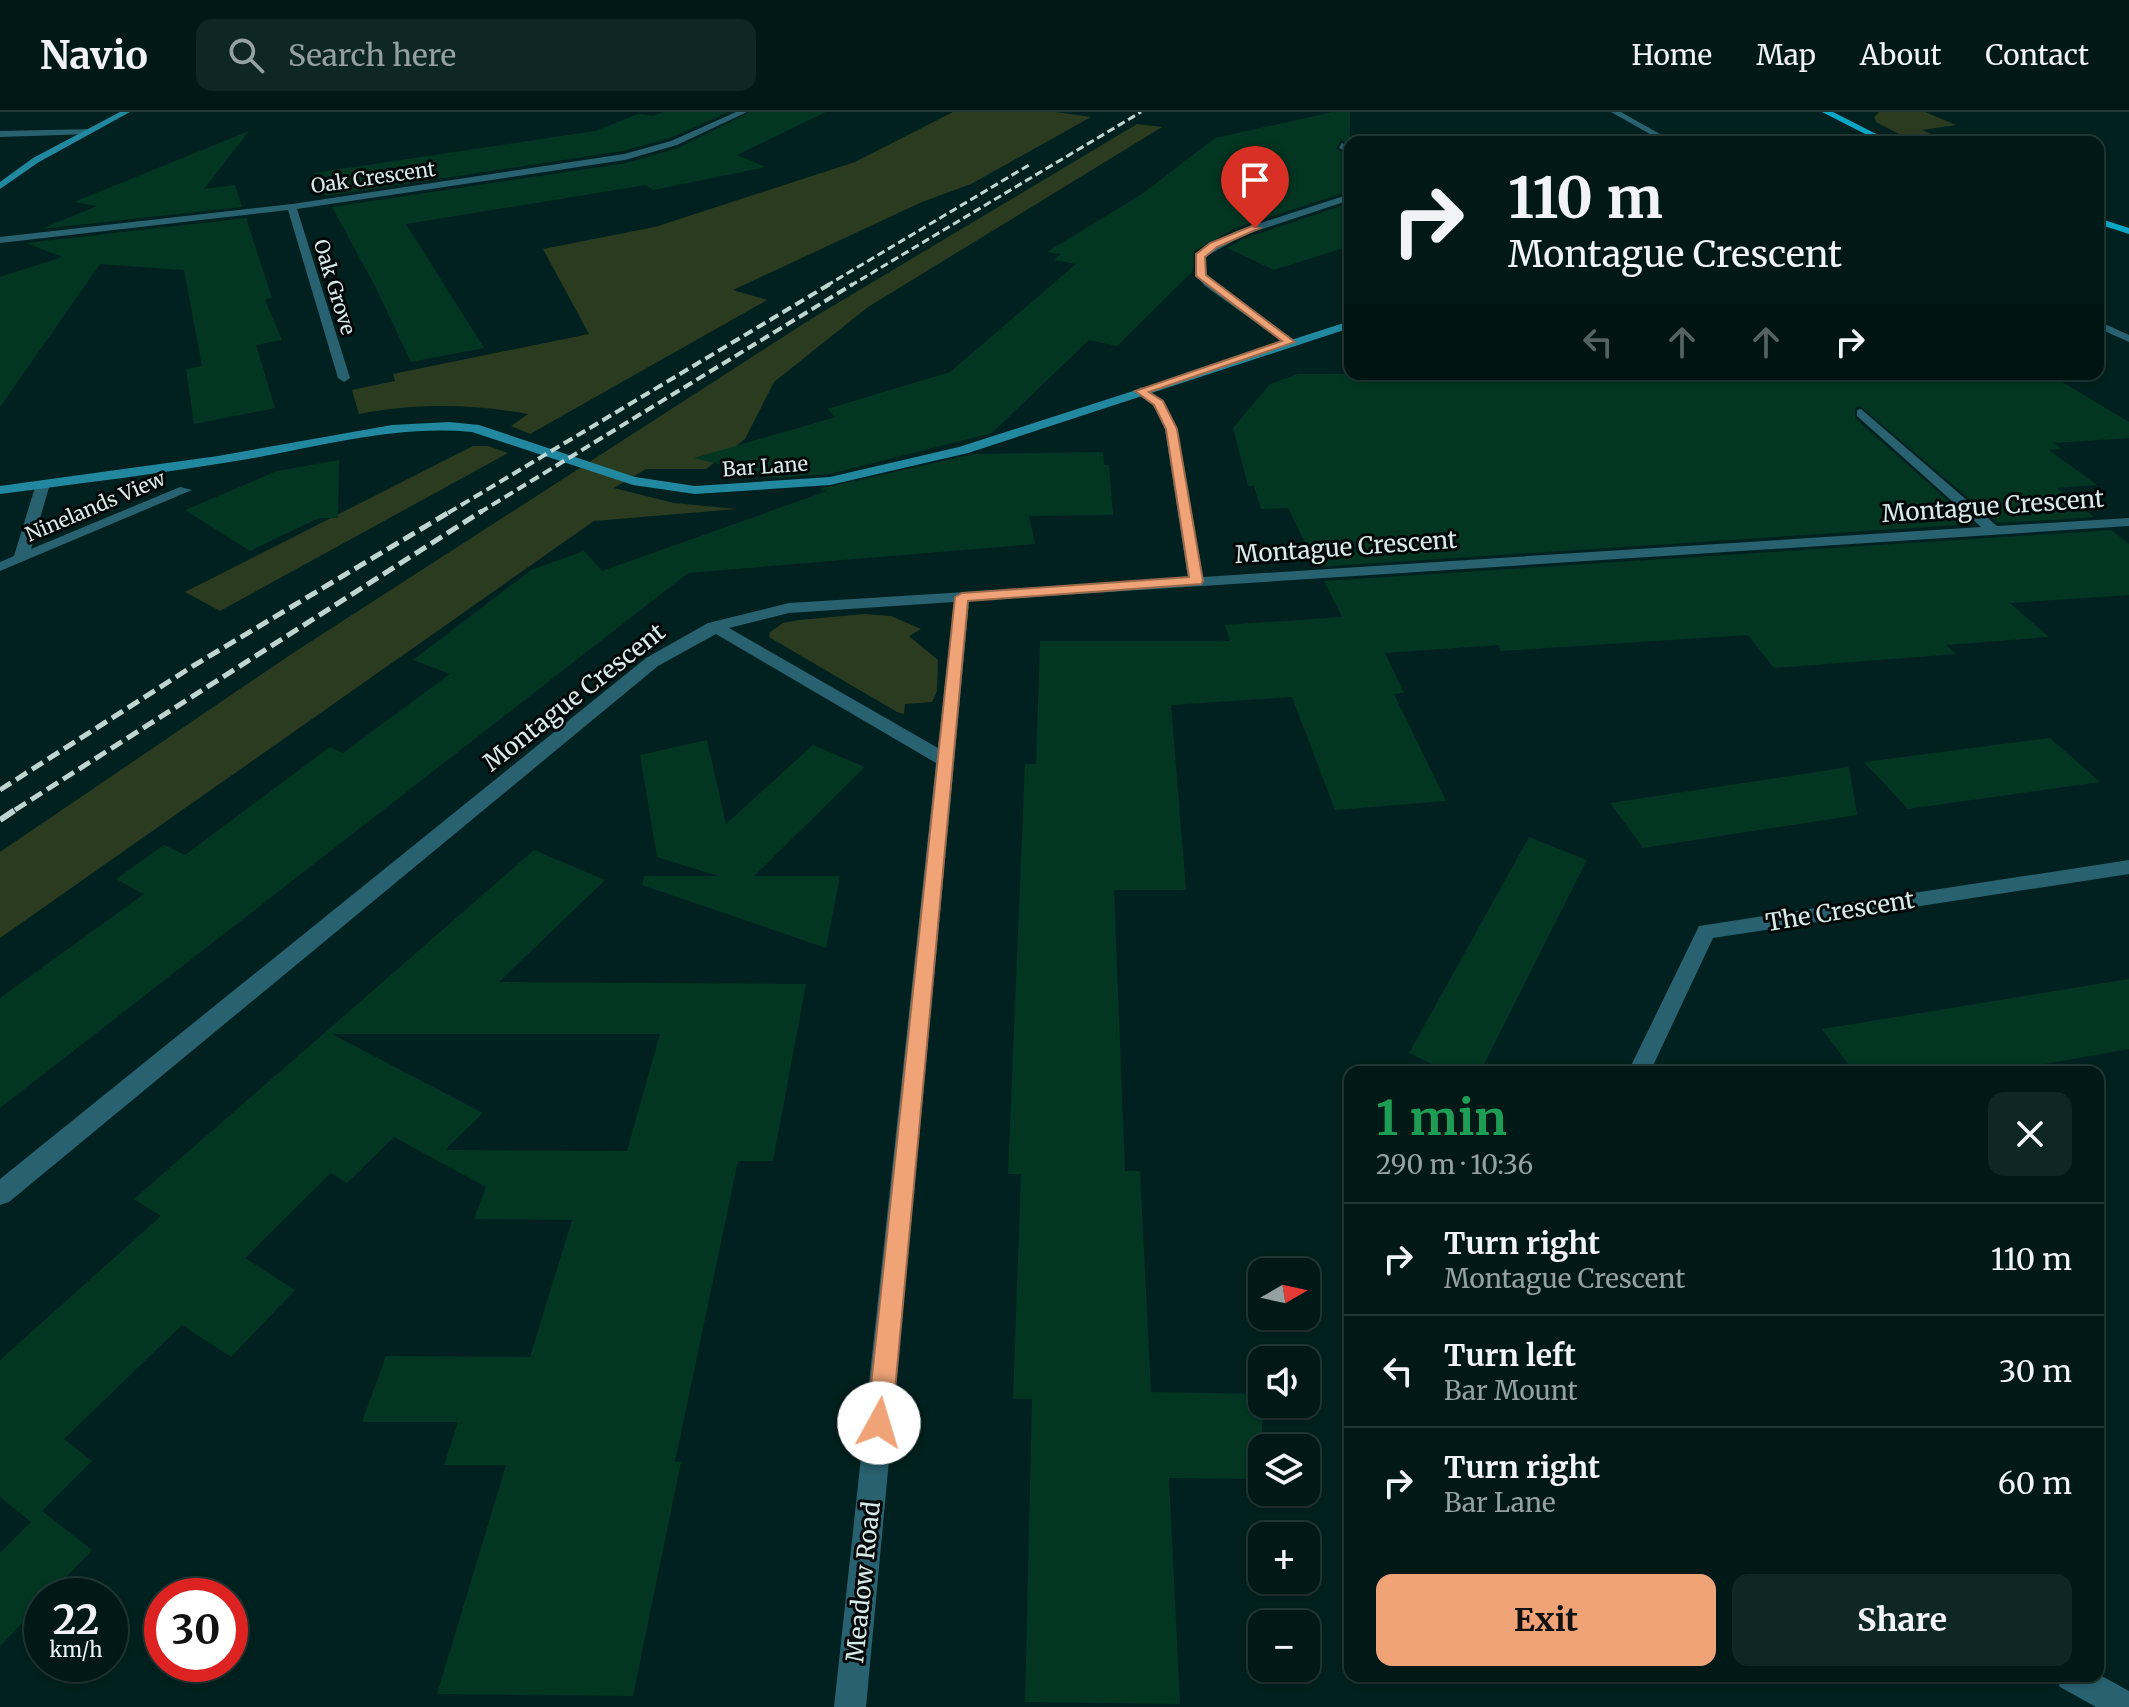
<!DOCTYPE html>
<meta charset="utf-8">
<style>
:root{--surface:#001917;--page:#0e2624;--text:#f1f3f6;--muted:#95a0a1;--line:#223836;--accent:#efa377}
body{margin:0;font-family:Merriweather,serif;background:var(--page);color:var(--text);height:100vh;display:flex;flex-direction:column;font-size:30px;white-space:nowrap}
*{box-sizing:border-box;margin:0}
p{font-size:26px;color:var(--muted)}
.icon{flex:none;width:44px;height:44px;fill:none;stroke:currentColor;stroke-width:2;stroke-linecap:round;stroke-linejoin:round}
.map{position:relative;flex:1;overflow:hidden}
.sheet{position:absolute;left:1344px;top:954px;width:760px;height:616px;display:flex;flex-direction:column;background:var(--surface);border-radius:16px;box-shadow:0 2px 6px #0004,0 0 0 2px var(--line)}
.sheet>*{flex:none}
.top-card{position:absolute;left:1344px;top:24px;width:760px;height:244px;border-radius:16px;box-shadow:0 2px 6px #0004,0 0 0 2px var(--line);background:#001917;color:var(--text);overflow:hidden}
.needle{width:52px;rotate:81deg}
.controls{position:absolute;left:1248px;top:1146px;display:grid;gap:16px}
.controls a{display:grid;place-items:center;width:72px;height:72px;border-radius:16px;background:var(--surface);box-shadow:0 2px 6px #0004,0 0 0 2px var(--line);font-size:40px}
.speed{position:absolute;left:24px;top:1466px;display:flex;gap:16px;font-size:40px;font-weight:700;text-align:center}
.speed>*{display:grid;place-content:center;width:104px;height:104px;border-radius:50%;background:var(--surface);box-shadow:0 2px 6px #0004,0 0 0 2px var(--line);line-height:1}
.speed small{font-size:20px;font-weight:400}
.speed .limit{border:12px solid #d22;background:#fff;color:#111}
.pin{position:absolute;display:grid;place-items:center;width:68px;height:68px;color:#fff;margin:-82px -34px;border-radius:50% 50% 50% 0;rotate:-45deg;box-shadow:0 0 8px #0007}
.pin .icon{rotate:45deg}
.me{position:absolute;width:88px;margin:-44px;rotate:6deg;stroke-linejoin:round;filter:drop-shadow(0 0 6px #0008)}
.turn{display:flex;align-items:center;gap:28px;height:168px;padding:0 32px;font-size:36px}
.turn .icon{width:104px;height:104px;stroke-width:2.5}
.turn b{display:block;font-size:56px;line-height:68px}
.lanes{display:flex;align-items:center;height:76px;padding:0 32px;background:#0003;justify-content:center;gap:40px;direction:ltr}
.lanes .off{opacity:.35}
.round{display:grid;place-items:center;flex:none;width:84px;height:84px;border-radius:16px;background:var(--page)}
.headline{display:flex;align-items:center;justify-content:space-between;height:136px;padding:0 32px}
h1{font-size:48px;font-weight:700;line-height:60px;color:#1e9e55}
.cta{display:flex;gap:16px;margin-top:auto;padding:16px 32px}
.cta a{flex:1;height:92px;border-radius:16px;background:var(--accent);color:#111;font-size:32px;font-weight:700;line-height:92px;text-align:center}
.cta a+a{background:var(--page);color:var(--text)}
ul{padding:0;list-style:none}
li{display:flex;align-items:center;gap:24px;height:112px;padding:0 32px;border-top:2px solid var(--line)}
li div{flex:1}
li b{display:block;font-size:30px}
li em{font-style:normal}
header{display:flex;align-items:center;gap:48px;box-sizing:border-box;height:112px;padding:0 40px;background:var(--surface);border-bottom:2px solid var(--line)}
header strong{font-size:38px}
nav{display:flex;gap:44px;margin-inline-start:auto;font-size:28px}
.search{width:560px;height:72px;background:var(--page);display:flex;align-items:center;gap:20px;box-sizing:border-box;padding:0 28px;border-radius:16px;color:var(--muted);font-size:30px}
.map>svg:first-child{display:block}
</style>
<header>
<strong>Navio</strong>
<div class="search"><svg class="icon" aria-label="search" viewBox="0 0 24 24"><circle cx="10" cy="10" r="6"/><path d="M15 15l6 6"/></svg>Search here</div>
<nav><a>Home</a><a>Map</a><a>About</a><a>Contact</a></nav>
</header>
<div class="map">
<svg width="2129" height="1595" viewBox="0 0 2129 1595">
<rect width="100%" height="100%" fill="#00211f"/>
<path fill="#2b3b20" d="M953,0H1056L1091,5L971,72L922,90L733,178L767,188L530,322L511,314L528,302C471,292 416,291 359,302L352,278L395,269L393,262L589,222L543,137L655,115L855,50Z
M1879,0H1925L1956,13L1922,18L1950,30H1914L1876,10L1874,5Z
M1137,12L1162,15L868,195L774,270L745,327L706,357H646L614,376L674,391L737,397L594,409L0,826V740L290,543L811,207Z
M473,334H488L508,341L220,499L185,480Z
M865,502L891,504L921,517L909,524L938,548L937,579L932,590L905,592L904,602L897,600L769,525L770,520L783,511L799,508Z"/>
<path fill="#023622" fill-rule="evenodd" d="M663,0H729L670,26L623,39L326,84L314,61L595,19L638,2L653,4Z
M750,0H826L737,43L766,55L653,78L646,73L406,112L484,236L411,250L376,176L332,95L626,51L678,36Z
M1333,0H1350V32L1341,28L1336,37L1350,44V79L1235,116L1194,139L1193,159L1117,234L1089,228L992,321L830,362L774,366L694,346L836,305L827,297L950,260L1076,152L1054,148L1061,142L1047,140L1142,82L1215,26Z
M249,19L204,77L235,73L242,95L41,117L97,94L74,90Z
M1350,91V134L1274,158L1227,136L1245,126Z
M246,106L272,186L265,188L282,228L256,233L275,296L194,312L186,257L202,254L184,158L100,152L0,295V165L62,145L26,131Z
M1298,262H2049L2129,310V326L2054,331L2062,337L2049,338L2097,373L2057,376L2094,405L1998,411L1860,294L1855,296V306L1974,412L1317,455L1288,396L1261,397L1254,374H1248L1233,316L1270,272Z
M1103,340L1104,353H1109L1113,403L1029,404L1035,432L688,461L0,996V886L144,782L116,767L164,733L185,743L330,635L343,641L450,562L413,548L531,458L584,439L602,459L827,379L819,377L975,342Z
M339,348L338,406H319L250,439L185,398L277,359Z
M2111,418L2129,432V483L2010,491L2049,525L1946,533L1956,542L1774,556L1748,523L1501,539L1498,533L1385,541L1404,581L1394,582L1446,689L1335,698L1292,585L1171,593L1186,778H1114L1125,1059H1140L1151,1280L1262,1282V1367L1169,1366L1180,1592L1025,1590L1032,1287H1013L1021,1062H1008L1025,652H1036L1040,529H1230L1225,513L1342,505L1324,469Z
M2050,626L2100,670L1908,697L1864,650Z
M707,628L726,712L813,633L865,655L754,764H840L826,836L642,773L644,764H718L657,745L640,643Z
M1849,655L1857,703L1643,736L1610,691Z
M1529,725L1587,748L1480,960H1449L1409,941Z
M534,738L605,768L499,870L806,872L773,1049H738L675,1350H681L633,1584L437,1582L506,1353H444L458,1310H362L386,1244L530,1245L572,1108L474,1107L486,1075L394,1025L347,1071L331,1061L245,1146L295,1178L231,1245L182,1213L64,1327L92,1349L42,1399L92,1438L48,1484H42V1491L0,1534V1441L31,1410L0,1385V1248L161,1104L134,1087ZM332,922H660L627,1039L445,1038L483,1001Z
M2129,867V937L2000,960H1854L1822,917Z"/>
<g fill="none" stroke-linecap="round" stroke-linejoin="round">
<path fill="#28616f" fill-rule="evenodd" d="M736,0H747L677,33L625,48L297,97L350,266L344,270L338,266L288,98L0,131V125L292,92L624,42L671,29Z
M1611,0H1621L1674,30H1664Z
M94,17L91,22L0,25V19Z
M1342,31L1350,35V41L1339,36Z
M1350,82V88L1244,123L1205,145L1206,163L1213,170L1294,228V232H1286L1205,174L1196,164V142L1236,119Z
M2098,209L2129,223V230L2098,216Z
M1141,275L1163,288L1177,317L1203,465L1981,415L1857,304V298L1861,297L1997,414L2129,406V414L969,489L866,1595H834L936,651L716,522L658,554L9,1090L0,1093V1067L646,546L708,511L789,491L1188,466L1165,317L1154,293L1135,279ZM954,490L938,636L729,516L789,501Z
M43,368L50,372L31,437L180,375L192,378L0,459V450L14,444L36,372Z
M2129,748V762L1713,826L1650,960H1628L1699,814Z
M2098,1562L2129,1579V1595H2096L2060,1575L2055,1564Z"/>
<path fill="#21889f" fill-rule="evenodd" d="M120,0H130L39,50L0,77V70L33,46Z
M1350,209V216L968,341L830,373L695,382L633,373L472,320C396,313 323,334 248,347C166,361 83,371 0,382V374L218,344L392,313L449,310L479,313L635,365L695,374L830,365L959,335Z"/>
<path fill="#08a7c5" fill-rule="evenodd" d="M1822,0H1833L1892,30H1881Z
M2098,106L2129,116V122L2098,112Z"/>
<path stroke="#c0d4d2" stroke-width="3" stroke-dasharray="8 4" stroke-linecap="butt" d="M826,174L1029,53
M850,174L1141,0"/>
<path stroke="#c0d4d2" stroke-width="4" stroke-dasharray="10 5" stroke-linecap="butt" d="M448,401L830,172
M479,401L853,172"/>
<path stroke="#c0d4d2" stroke-width="5" stroke-dasharray="13 6" stroke-linecap="butt" d="M0,678L193,554L451,399
M15,698L482,399"/>
<path stroke="#c0d4d2" stroke-width="6" stroke-dasharray="17 8" stroke-linecap="butt" d="M0,708L18,696"/>
</g>
<path fill="#efa377" stroke="#9b6a4d" stroke-width="2" d="M1252,114L1260,116L1217,135L1205,145L1206,163L1295,230L1149,280L1163,289L1177,317L1203,469L1201,472L968,489L892,1311L888,1320L879,1324L870,1320L867,1311L955,485L962,481L1189,465L1166,317L1154,293L1135,279L1282,229L1196,164V142L1210,131Z"/>
<g text-anchor="middle" dominant-baseline="central" stroke-width="6" stroke-linejoin="round" paint-order="stroke">
<g font-size="20" fill="#d9ebe9" stroke="#010807">
<text transform="translate(373 65) rotate(-8)">Oak Crescent</text>
<text transform="translate(335 175) rotate(73)">Oak Grove</text>
<text transform="translate(765 354) rotate(-4)">Bar Lane</text>
<text transform="translate(95 394) rotate(-23)">Ninelands View</text>
</g>
<g font-size="24" fill="#d9ebe9" stroke="#010807">
<text transform="translate(1993 394) rotate(-4)">Montague Crescent</text>
<text transform="translate(1346 435) rotate(-4)">Montague Crescent</text>
<text transform="translate(574 585) rotate(-38)">Montague Crescent</text>
<text transform="translate(1840 799) rotate(-9)">The Crescent</text>
<text transform="translate(863 1470) rotate(-84)">Meadow Road</text>
</g>
</g>
</svg>
<div class="controls">
<a><svg class="needle" viewBox="-14 -14 28 28"><path d="M0-13l5 13h-10z" fill="#e53935"/><path d="M0 13l5-13h-10z" fill="#95a0a1"/></svg></a>
<a><svg class="icon" aria-label="sound" viewBox="0 0 24 24"><path d="M4 9h4l5-4v14l-5-4H4zM17 9q2 3 0 6"/></svg></a>
<a><svg class="icon" aria-label="layers" viewBox="0 0 24 24"><path d="M12 4l9 5-9 5-9-5zM3 14l9 5 9-5"/></svg></a>
<a>+</a>
<a>−</a>
</div>
<div class="speed"><div>22<small>km/h</small></div><div class="limit">30</div></div>
<div class="pin" style="left:1255px;top:116px;background:#d93025"><svg class="icon" aria-label="arrive" viewBox="0 0 24 24"><path d="M6 21V4h12l-3 4 3 4H6"/></svg></div>
<svg class="me" style="left:879px;top:1311px" viewBox="-20 -20 40 40"><circle r="19" fill="#fff"/><path d="M0-13L10 11 0 6-10 11z" fill="#efa377"/></svg>
<div class="top-card">
<div class="turn"><svg class="icon" aria-label="right" viewBox="0 0 24 24"><path d="M7 20v-9h11M14 6l5 5-5 5"/></svg><div><b>110 m</b>Montague Crescent</div></div>
<div class="lanes"><svg class="icon off" aria-label="left" viewBox="0 0 24 24"><path d="M17 20v-9H6M10 6l-5 5 5 5"/></svg><svg class="icon off" aria-label="ahead" viewBox="0 0 24 24"><path d="M12 20V5M6 11l6-6 6 6"/></svg><svg class="icon off" aria-label="ahead" viewBox="0 0 24 24"><path d="M12 20V5M6 11l6-6 6 6"/></svg><svg class="icon" aria-label="right" viewBox="0 0 24 24"><path d="M7 20v-9h11M14 6l5 5-5 5"/></svg></div>
</div>
<section class="sheet">
<div class="headline"><div><h1>1 min</h1><p>290 m · 10:36</p></div><a class="round"><svg class="icon" aria-label="close" viewBox="0 0 24 24"><path d="M6 6l12 12M18 6L6 18"/></svg></a></div>
<ul>
<li><svg class="icon" aria-label="right" viewBox="0 0 24 24"><path d="M7 20v-9h11M14 6l5 5-5 5"/></svg><div><b>Turn right</b><p>Montague Crescent</p></div><em>110 m</em></li>
<li><svg class="icon" aria-label="left" viewBox="0 0 24 24"><path d="M17 20v-9H6M10 6l-5 5 5 5"/></svg><div><b>Turn left</b><p>Bar Mount</p></div><em>30 m</em></li>
<li><svg class="icon" aria-label="right" viewBox="0 0 24 24"><path d="M7 20v-9h11M14 6l5 5-5 5"/></svg><div><b>Turn right</b><p>Bar Lane</p></div><em>60 m</em></li>
</ul>
<div class="cta"><a>Exit</a><a>Share</a></div>
</section>
</div>
